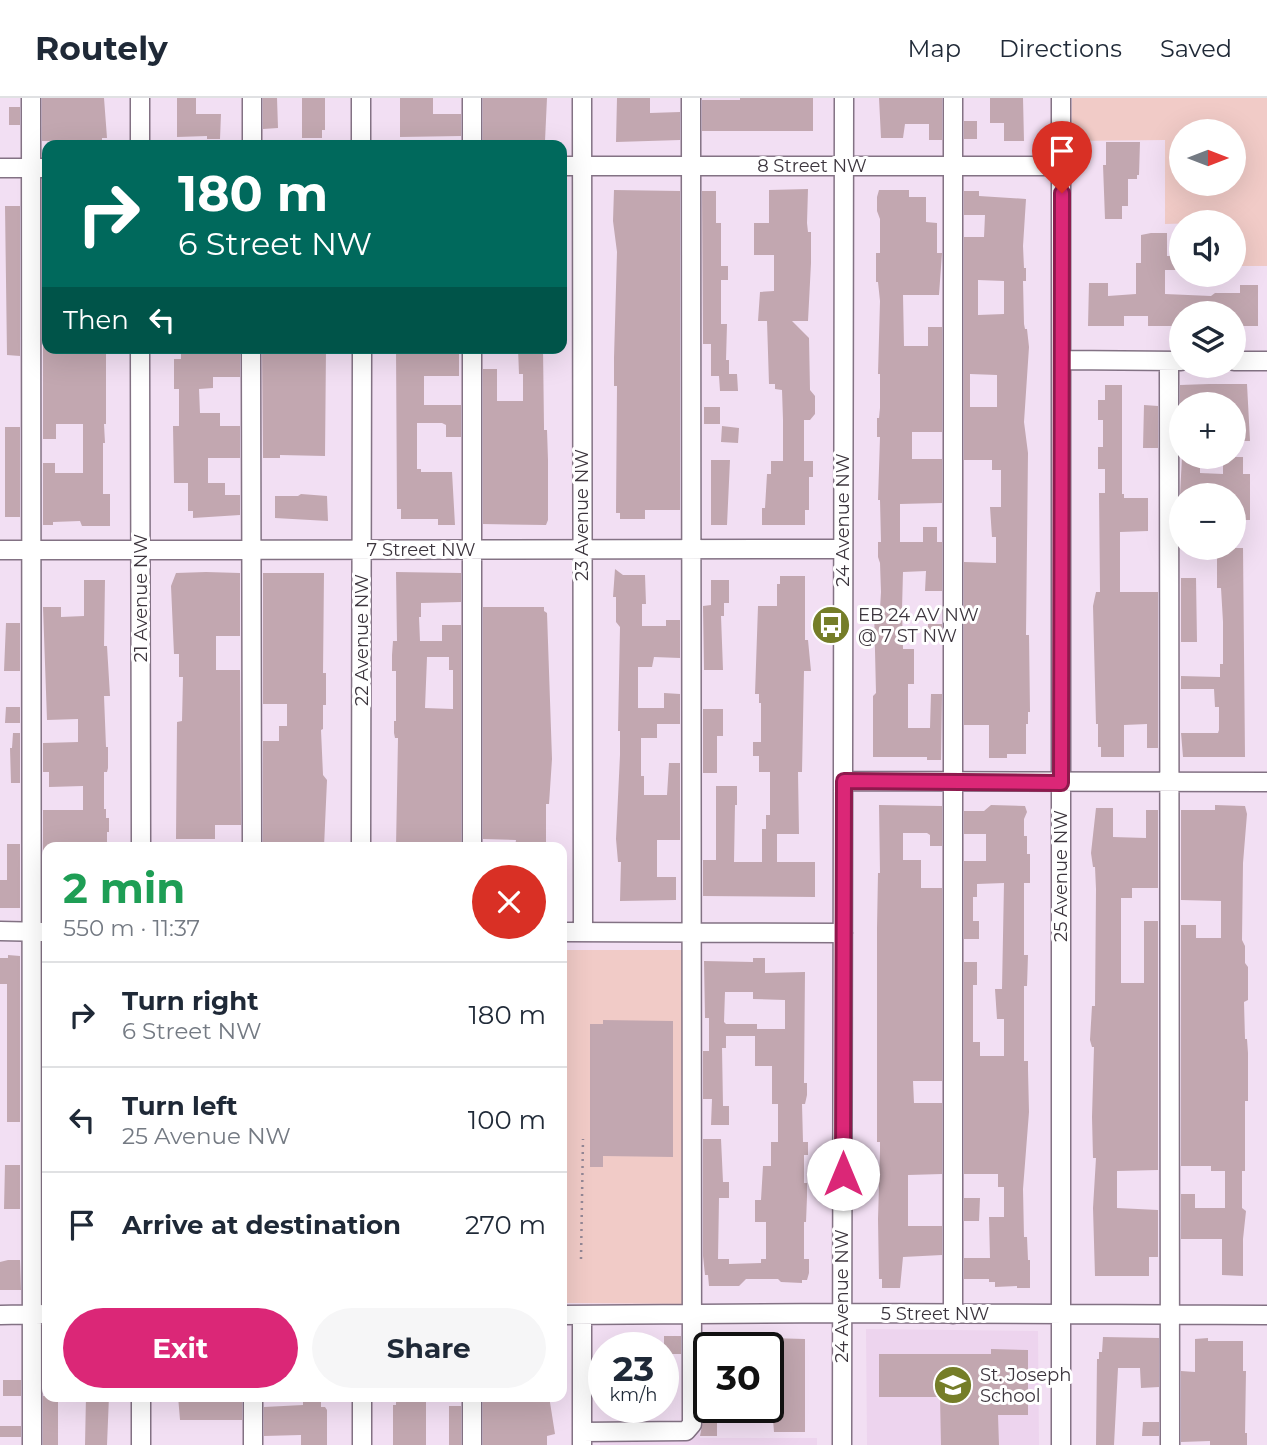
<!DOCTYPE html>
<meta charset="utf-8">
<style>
:root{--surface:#fff;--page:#f6f6f7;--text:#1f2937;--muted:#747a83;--line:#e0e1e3;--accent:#db2777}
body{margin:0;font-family:Montserrat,sans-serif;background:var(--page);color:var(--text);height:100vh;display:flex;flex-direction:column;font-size:26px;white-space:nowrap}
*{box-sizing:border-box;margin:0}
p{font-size:23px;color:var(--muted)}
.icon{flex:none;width:38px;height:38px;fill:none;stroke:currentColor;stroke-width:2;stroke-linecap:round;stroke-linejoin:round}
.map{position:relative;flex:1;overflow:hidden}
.side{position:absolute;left:42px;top:744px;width:525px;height:560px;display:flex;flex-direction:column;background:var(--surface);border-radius:14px;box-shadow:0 7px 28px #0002}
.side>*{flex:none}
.banner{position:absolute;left:42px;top:42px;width:525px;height:214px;border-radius:14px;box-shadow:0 7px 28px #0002;background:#00695c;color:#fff;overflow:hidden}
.needle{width:46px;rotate:90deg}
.buttons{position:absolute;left:1169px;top:21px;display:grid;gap:14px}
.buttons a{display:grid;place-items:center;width:77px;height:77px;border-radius:50%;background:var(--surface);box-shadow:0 7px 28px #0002;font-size:35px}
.speed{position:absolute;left:588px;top:1234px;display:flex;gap:14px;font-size:35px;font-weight:700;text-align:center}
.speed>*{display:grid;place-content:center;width:91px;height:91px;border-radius:50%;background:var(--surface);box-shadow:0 7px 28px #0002;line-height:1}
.speed small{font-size:18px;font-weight:400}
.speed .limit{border:4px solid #111;border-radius:10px;background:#fff;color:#111}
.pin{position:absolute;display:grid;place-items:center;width:60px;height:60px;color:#fff;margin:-72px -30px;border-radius:50% 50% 50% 0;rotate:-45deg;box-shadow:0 0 7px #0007}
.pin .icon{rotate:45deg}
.me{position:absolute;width:77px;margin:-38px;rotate:0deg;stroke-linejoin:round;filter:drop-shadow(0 0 5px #0008)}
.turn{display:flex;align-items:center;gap:24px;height:147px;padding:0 21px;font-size:32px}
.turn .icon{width:91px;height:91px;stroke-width:2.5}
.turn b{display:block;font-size:49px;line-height:60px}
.then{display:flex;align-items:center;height:66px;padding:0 21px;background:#0003;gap:14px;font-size:26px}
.round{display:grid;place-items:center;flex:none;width:74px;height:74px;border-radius:37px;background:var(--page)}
.head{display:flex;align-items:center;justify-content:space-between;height:119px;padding:0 21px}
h1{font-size:42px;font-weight:700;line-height:52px;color:#1e9e55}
.primary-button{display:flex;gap:14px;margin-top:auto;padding:14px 21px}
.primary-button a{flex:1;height:80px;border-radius:42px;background:var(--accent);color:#fff;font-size:28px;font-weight:700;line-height:80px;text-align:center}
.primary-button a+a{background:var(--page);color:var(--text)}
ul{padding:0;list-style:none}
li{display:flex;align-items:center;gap:21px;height:105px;padding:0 21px;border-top:2px solid var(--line)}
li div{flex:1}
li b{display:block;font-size:26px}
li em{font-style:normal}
header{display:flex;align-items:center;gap:42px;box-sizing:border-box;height:98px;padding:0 35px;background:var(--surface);border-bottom:2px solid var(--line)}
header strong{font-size:33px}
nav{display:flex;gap:38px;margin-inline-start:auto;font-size:24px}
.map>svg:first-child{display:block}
</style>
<header>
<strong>Routely</strong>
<nav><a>Map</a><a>Directions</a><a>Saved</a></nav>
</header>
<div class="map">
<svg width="1267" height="1347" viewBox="0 0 1267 1347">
<rect width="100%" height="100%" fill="#f2dff3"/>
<path fill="#edd4ee" d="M866,1231L1038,1233L1039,1347H867Z
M600,1328H699L700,1340H817V1347H600Z"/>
<path fill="#f1cbc7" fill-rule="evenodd" d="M1072,0H1267V168H1234V124L1165,126V42L1071,43ZM1181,33H1234V86H1181Z
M562,852H683V1206L562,1205Z"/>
<path fill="#c2a7b0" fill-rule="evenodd" d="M42,0H104L107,40H102V44L42,43Z
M177,0H196V16H221L220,41H207V38L177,39Z
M263,0H277L278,30L263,31Z
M302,0H325V32H322V40H302Z
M400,0H433V16H461V38L400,39Z
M483,0H547L545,43L483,42Z
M617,0H650V15L680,14V42L616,44Z
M740,0H813V33H702V2H740Z
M879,0H942V42H929V26H905L903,40H881Z
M990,0H1023L1024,43H1004V25H990Z
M9,9H20V27H9Z
M964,23H977V41H964Z
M1106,44H1140L1139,77H1137V81H1128V108H1122V121H1105L1103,67H1106Z
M808,91L807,125L808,134H811V165L808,223H792L809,240L810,292L815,298V316L810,322H804V363H813V379H809V412H805V427H762V410H765L767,376H771V363H783V322L782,292L775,291V286H769L767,223H758L760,194L774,193V157H754V125H769V92Z
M614,92L680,93V412H645V421H620V415H616L617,288H614V260L617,154L613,123Z
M879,92H909V99H926V124L937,125V155H942L939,197H903L904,248H928V229H942V334H912V361H942V405L900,406V444H923V429H937V444H942V493H925L926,473L903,474L902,511L903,551H914V586H908V630H930L931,596H942L941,662H927V659H873V598L876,595L874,511H880L881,494L880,465L878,459V444H881L880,402H878L880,339H877V320H879L880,310V276H878L880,203L878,184H876V155H880V121L877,113V99Z
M702,93H716V125H721V168H728V182H721V226H727L726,262H729V276H737L738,293H720L719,278H711V246H703Z
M964,93H979V98L1026,101L1023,148L1024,170H1026V183H1023L1024,226L1025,231H1027L1029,249L1024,324L1028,355L1026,537H1029L1030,614H1028V626H1026V656H1007V660H989V627H964V464L996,465V439H992L990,409H1001V372H992V362H964V139H984L985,117H964ZM978,182L1004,183V216L978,217ZM970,276L997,277V309H970Z
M5,108H20V258L7,257Z
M42,108H47V208L43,209Z
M1151,135H1167V158H1181V172H1165V196L1211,198L1215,195H1240V187H1258V228H1241V223H1234V215H1181V228H1148V218H1124V228H1088L1089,185H1108V198L1136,196V165H1141V137Z
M43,237H47V250H106V326H104L105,345H103V396H110V428H82L80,423L53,424V427H43V365H55V375H83V326H56V341H43Z
M181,250H240V279H213V290L199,291L200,315H220V328H240V360H208V385H225V397H240V417L193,420V413H188V385H174L173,328H179V291H174V261H181Z
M262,250H326L325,358L280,357V360H263Z
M396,250H459V278H424V307H461V339H446V327L442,325H417V371H421V374H452L455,427H438V421H401V411H397Z
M518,250H543L544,329V332H547L548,362V422L546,427L483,426V271H497V303H523V276H519Z
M1209,286H1247L1250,343H1234V306H1180V287Z
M1105,287H1122V396H1124V400H1148V433L1120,434V494H1158V650H1147V626L1124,627V659H1101V649H1098V626H1096L1093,508L1096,494H1100L1099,395H1105V371H1098V349H1103V322H1098V302H1105Z
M1144,307L1158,308V350H1143Z
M704,309H720V326H704Z
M722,328L739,330L738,345L721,344Z
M5,329H20V419H5Z
M1182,359H1200V375L1223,376V359H1243V376H1250V422H1234V397H1180Z
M711,362H730L727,427H711Z
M301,396L327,398L328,423L275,420V398H298Z
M1217,450H1243L1245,659H1183L1181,635H1218L1219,632V609H1215L1214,591H1181V578L1220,579V566H1223V524L1221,490H1217Z
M615,471L623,477H645L646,506H642V528H666V522H680V560L654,559L652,569H638V610H664V595L680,596V626H657V640H641V678H644V697H667L669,665H680V742H657V779H676V802L620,803L621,764H618L616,741L620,657V633H618L620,529L616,524V499H613Z
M206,474L240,475V538H216V572H240L241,727H215V741H176L177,624L182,623L183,579H179V556H174L171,488L176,475Z
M396,474L461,475V504L421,505V519H419L420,543H442V527H461V749H396L398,640H395L394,635V623H396V573H392V557L393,543H397ZM427,559H449V572H453V611L425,610Z
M263,475H324L323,575H326V607H323V631L321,632L323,677L327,682L324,749H263V643H279V628H287V606H263Z
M780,478H805V542H808L811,573H804L802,674H798L799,736H777V764H815V799L703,798V762H716V688H737V707H735L734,764H762V731H766V717H770V674H759V658H753V644H761V605H759V596H755L758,508H777V486H780Z
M1181,480H1196L1197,544H1181Z
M84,482H105L104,548H107L110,598H104L106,649H108V670L107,674H104V711H106V720H109V734H107V749H47V761H43V712H83V688L49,689V674H43V645L78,644V621L47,622L43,509H61V519L84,518Z
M711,482H729V505H724V518H721L723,572H704L703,508L711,507Z
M483,509H544V513L547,515L552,661L549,706H546V749H515L516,742L483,741Z
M6,525H20V573H4Z
M928,526H942V542H928Z
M6,609H20V625H5Z
M703,611H723V638H717V675H703Z
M13,635H20V685H11L10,650H12Z
M879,707L942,708V748H930V737L927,735H903V762H921V790H942V983H913L914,1005H942V1076L908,1077V1128H942V1157L903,1159L900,1190H882V1181H879L878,1121L880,1053V1044H877V830L878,775H880Z
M991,707L1025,708L1027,714L1024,721V738H1027V756H1030V785H1024V857H1028L1027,888H1024V963H1028V972L1029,1014L1023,1091L1024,1139H1027L1028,1162H1030V1190H1017V1188L995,1189V1184H989V1181H964V1160H990L989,1119H1004V1089H998V1076H964V864H977V887H973V944H980V958H1004V921H997L995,891H1002L1004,785L977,786V799H973V823H979V841H964V763H986V736H964V713H984Z
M1215,707L1245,708L1247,716L1243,765L1242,842L1245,848V865L1248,869V902L1244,904L1245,941H1247L1248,955V1003H1245V1073H1242V1110L1246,1113L1243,1141V1178L1222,1177V1141H1181V1096H1195V1110H1225V1073H1211V1068H1181V827H1196V840H1221V803L1181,802V712H1215Z
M1096,710H1113V739L1146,740V712H1158V790H1132V800H1121V885H1144V823H1158V1072L1117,1073V1110L1158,1112V1159H1149V1178H1095L1093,1110L1096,1060H1093L1092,1019L1094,949H1092L1090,942L1092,908H1095L1096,791L1095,769H1093L1091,755Z
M7,746H20V810H0V782H7Z
M8,857L20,858V1024H7V886H0V860H8Z
M43,859H47V1024H43Z
M753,860H765V875L805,874L804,985H807V997L805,1006H802L803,1044H808V1057H804V1085H807V1099L806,1124H804V1161H809V1175L807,1182H802V1185L781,1184L778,1181H746L739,1188H709L708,1177H705L703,1158V1041H721L723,1084H729V1100H719L718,1161H729V1166L761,1165V1161H766V1124H755V1102H761L763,1068H771V1044H778V1006H772V968H755V938H726V950H722L723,1008H729V1027H711L712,1001H703V953H709V920H705L704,863L753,864ZM725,894H753V901L785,902V931H757V926H726L724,924Z
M603,922L673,923V1059L603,1058V1069H590V926H603Z
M5,1067H20V1111H4Z
M43,1068H47V1110H43Z
M964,1100H980L979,1123H964Z
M8,1162H20L21,1192H0V1164Z
M43,1162H47V1192H43Z
M664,1238H681V1256H664Z
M1103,1239L1159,1240V1289L1141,1290L1140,1270H1118L1114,1347H1096L1097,1261H1099V1254H1102Z
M768,1240L805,1241V1334H774L772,1309H776V1283H768Z
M1208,1240V1243H1243V1273H1246L1245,1335H1247V1347H1210V1343L1181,1344V1273L1195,1274V1241Z
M991,1251L1028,1252V1317H998L999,1347H941L940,1299H879V1256H991Z
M3,1282H21V1298H3Z
M43,1298H58V1347H43Z
M86,1298H109L107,1347H85Z
M178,1298H242V1322H180Z
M303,1298H321V1309H325L327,1312V1347H301V1337L264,1338V1309L303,1307Z
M396,1298H426V1347H393V1307H396Z
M483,1298H549L555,1336L547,1338V1347H483Z
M449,1308H461V1347H449Z
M703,1322H717V1338H700Z
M1143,1324H1159V1338H1142Z
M0,1328H21V1339H0Z"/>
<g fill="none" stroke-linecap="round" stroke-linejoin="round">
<g stroke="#837284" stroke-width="21">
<path id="minor" d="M31,0L32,1347
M361,0V47
M472,0V47
M582,0L583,834
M1061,0V1347
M140,47V0
M252,47V0
M562,68H1062
M0,70H47
M140,250L141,749
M251,250L252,749
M472,250V749
M1062,262L1181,263
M1169,263L1170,1347
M1234,263H1267
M0,452L842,451
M843,683L1267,684
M361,749L362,250
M0,833L47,834
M562,834L843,835
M953,1216V0
M0,1217L47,1216
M562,1217L842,1215L1267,1217
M582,1217V1347
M141,1298V1347
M253,1298V1347
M472,1298V1347
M582,1334L686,1333L692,1326L691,0
M362,1347V1298
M842,1347L844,0"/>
</g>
<path stroke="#958896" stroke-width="2.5" stroke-dasharray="2 5" stroke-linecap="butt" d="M581,1161L583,1041"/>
<use href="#minor" stroke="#fff" stroke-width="18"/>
</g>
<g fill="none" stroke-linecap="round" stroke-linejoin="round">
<g stroke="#8e194d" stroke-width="18">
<path id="route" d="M843,1076L844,683L1061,685L1062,95"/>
</g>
<use href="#route" stroke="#db2777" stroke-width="12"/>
</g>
<defs>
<g id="bus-disc" transform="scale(2.0125)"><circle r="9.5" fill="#757d28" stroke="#fff"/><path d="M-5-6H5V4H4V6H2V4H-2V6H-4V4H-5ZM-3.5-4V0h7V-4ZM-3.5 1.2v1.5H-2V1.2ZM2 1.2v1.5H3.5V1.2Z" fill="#fff"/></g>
<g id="school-disc" transform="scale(2.0125)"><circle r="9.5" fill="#757d28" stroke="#fff"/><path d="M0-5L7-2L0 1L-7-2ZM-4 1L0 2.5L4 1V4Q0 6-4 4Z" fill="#fff"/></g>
</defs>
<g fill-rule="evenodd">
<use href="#bus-disc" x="831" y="527"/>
<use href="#school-disc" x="953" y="1287"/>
</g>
<g text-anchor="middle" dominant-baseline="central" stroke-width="6" stroke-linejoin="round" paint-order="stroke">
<g font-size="18" fill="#3c353d" stroke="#fff">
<text x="812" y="68">8 Street NW</text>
<text transform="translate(582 417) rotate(-90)">23 Avenue NW</text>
<text transform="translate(843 422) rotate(-90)">24 Avenue NW</text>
<text x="421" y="452">7 Street NW</text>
<text transform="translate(141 500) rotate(-90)">21 Avenue NW</text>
<text transform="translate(362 542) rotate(-90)">22 Avenue NW</text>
<text transform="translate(1061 778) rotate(-90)">25 Avenue NW</text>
<text transform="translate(842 1198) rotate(-90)">24 Avenue NW</text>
<text x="935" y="1216">5 Street NW</text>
</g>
<g font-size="18" fill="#3c353d" stroke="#fff" text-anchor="start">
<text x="858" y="517">EB 24 AV NW<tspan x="858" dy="21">@ 7 ST NW</tspan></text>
<text x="980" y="1277">St. Joseph<tspan x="980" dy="21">School</tspan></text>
</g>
</g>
</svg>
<div class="buttons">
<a><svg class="needle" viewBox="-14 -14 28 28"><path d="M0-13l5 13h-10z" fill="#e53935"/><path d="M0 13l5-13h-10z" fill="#747a83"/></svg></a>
<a><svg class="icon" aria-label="sound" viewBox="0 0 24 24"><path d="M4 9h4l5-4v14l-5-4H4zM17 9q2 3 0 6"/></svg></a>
<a><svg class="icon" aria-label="layers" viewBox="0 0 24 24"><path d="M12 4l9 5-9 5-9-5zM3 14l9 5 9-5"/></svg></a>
<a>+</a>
<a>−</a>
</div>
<div class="speed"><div>23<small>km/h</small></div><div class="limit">30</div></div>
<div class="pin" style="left:1062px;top:95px;background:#d93025"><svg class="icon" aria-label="arrive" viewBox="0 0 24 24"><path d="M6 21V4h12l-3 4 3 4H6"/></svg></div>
<svg class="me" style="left:843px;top:1076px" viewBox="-20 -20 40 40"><circle r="19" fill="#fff"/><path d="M0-13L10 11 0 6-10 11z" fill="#db2777"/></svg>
<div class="banner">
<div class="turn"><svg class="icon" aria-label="right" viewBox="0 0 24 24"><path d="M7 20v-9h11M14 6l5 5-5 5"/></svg><div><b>180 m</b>6 Street NW</div></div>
<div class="then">Then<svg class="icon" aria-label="left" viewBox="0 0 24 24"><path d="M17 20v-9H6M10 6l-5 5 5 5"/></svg></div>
</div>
<section class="side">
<div class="head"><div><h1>2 min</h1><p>550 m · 11:37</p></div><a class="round" style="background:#d93025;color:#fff"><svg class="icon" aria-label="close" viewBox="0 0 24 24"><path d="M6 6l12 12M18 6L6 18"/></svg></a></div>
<ul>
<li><svg class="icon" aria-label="right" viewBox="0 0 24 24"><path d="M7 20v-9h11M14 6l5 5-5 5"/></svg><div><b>Turn right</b><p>6 Street NW</p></div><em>180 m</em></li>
<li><svg class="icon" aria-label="left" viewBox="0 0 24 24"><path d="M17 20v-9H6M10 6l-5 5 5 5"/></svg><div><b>Turn left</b><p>25 Avenue NW</p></div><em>100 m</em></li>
<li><svg class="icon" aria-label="arrive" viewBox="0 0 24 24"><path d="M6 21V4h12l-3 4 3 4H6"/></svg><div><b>Arrive at destination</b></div><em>270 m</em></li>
</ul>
<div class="primary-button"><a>Exit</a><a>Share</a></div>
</section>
</div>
